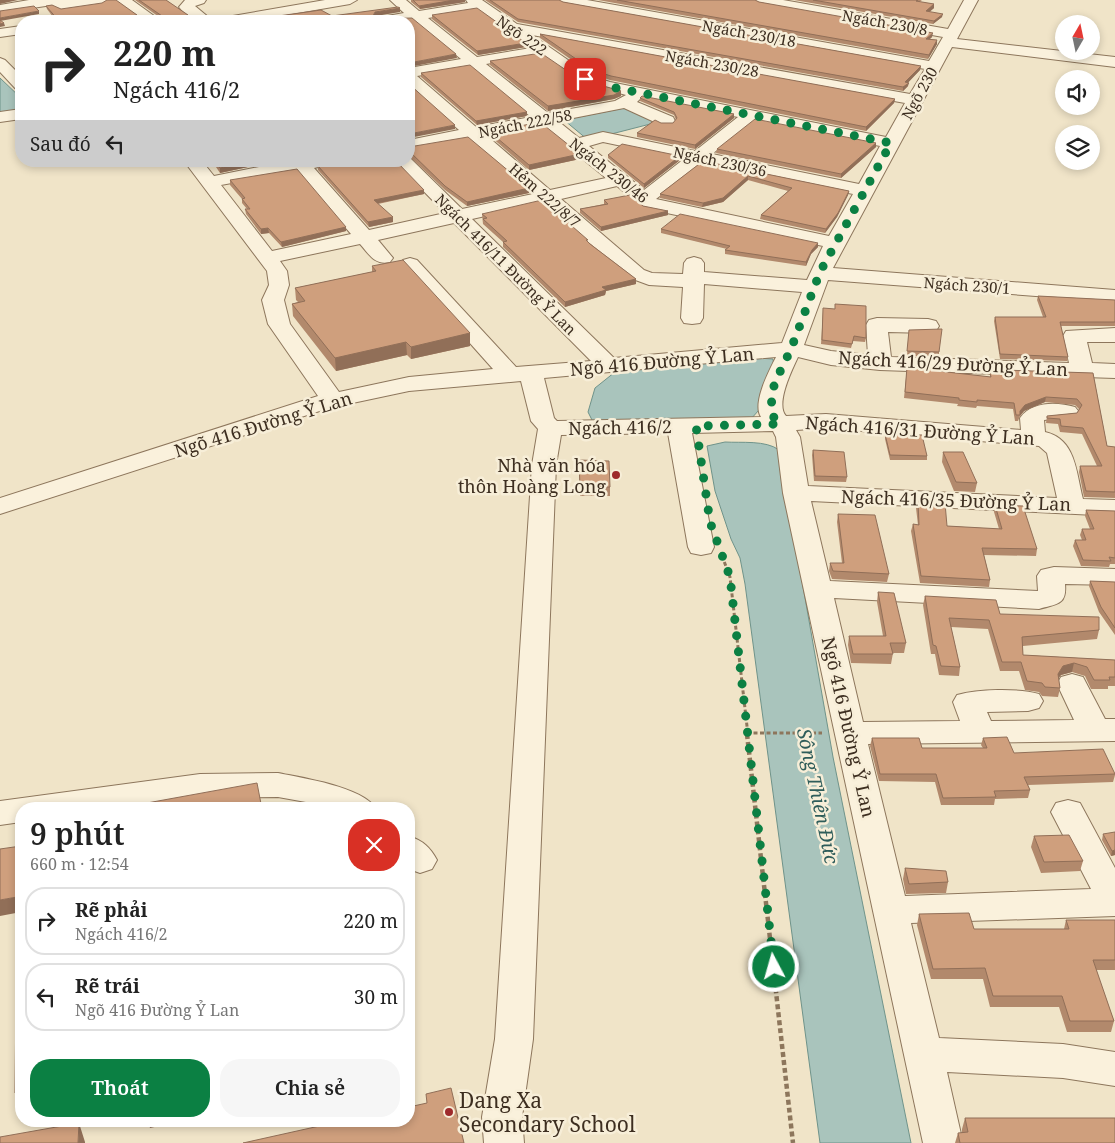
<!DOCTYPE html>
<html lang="vi">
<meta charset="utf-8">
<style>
:root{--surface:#fff;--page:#f6f6f6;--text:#222;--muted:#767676;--line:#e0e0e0;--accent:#0b8043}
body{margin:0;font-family:"Noto Serif",serif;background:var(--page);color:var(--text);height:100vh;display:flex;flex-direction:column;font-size:19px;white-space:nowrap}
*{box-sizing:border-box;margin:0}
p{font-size:16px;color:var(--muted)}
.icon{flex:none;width:28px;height:28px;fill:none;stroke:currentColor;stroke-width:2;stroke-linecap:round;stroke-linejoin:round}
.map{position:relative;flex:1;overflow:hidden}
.sheet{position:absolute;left:15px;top:802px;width:400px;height:325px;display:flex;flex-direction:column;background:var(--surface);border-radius:20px;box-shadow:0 2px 8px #0003}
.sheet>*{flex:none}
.hud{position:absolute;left:15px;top:15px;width:400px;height:152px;border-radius:20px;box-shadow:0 2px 8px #0003;background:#fff;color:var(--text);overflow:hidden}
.needle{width:32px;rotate:9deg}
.controls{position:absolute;left:1055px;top:15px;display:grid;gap:10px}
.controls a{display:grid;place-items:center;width:45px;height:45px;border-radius:50%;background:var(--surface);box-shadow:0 2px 8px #0003;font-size:25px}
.pin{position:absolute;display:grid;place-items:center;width:42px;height:42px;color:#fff;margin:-21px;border-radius:10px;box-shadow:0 2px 8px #0006}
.me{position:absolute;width:55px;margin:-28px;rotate:354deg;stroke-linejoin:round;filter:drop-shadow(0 0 4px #0008)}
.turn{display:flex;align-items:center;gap:18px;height:105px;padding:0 15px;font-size:22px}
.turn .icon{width:65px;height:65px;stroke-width:2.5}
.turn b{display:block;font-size:35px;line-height:42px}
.then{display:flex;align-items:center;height:48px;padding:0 15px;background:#0003;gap:10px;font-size:19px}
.round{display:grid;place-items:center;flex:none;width:52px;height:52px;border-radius:20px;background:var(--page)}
.head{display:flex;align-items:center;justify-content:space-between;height:85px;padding:0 15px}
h1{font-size:30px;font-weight:600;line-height:38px}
.action{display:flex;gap:10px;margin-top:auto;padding:10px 15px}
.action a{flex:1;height:58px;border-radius:20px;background:var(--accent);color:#fff;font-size:20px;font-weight:600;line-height:58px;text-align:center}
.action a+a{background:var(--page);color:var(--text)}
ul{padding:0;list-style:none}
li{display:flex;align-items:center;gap:15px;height:68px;margin:0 10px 8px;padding:0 5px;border:2px solid var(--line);border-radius:20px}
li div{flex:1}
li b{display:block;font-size:19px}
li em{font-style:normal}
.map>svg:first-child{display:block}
</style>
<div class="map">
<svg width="1115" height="1143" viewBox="0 0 1115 1143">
<rect width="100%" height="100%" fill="#f0e4c8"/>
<path fill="#a9c4bc" stroke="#6f938a" d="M0,78L21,98V109L0,113Z
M629,107L662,121L588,140L564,120Z
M757,358L773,359L774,367L759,410L750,420L593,422L588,412L595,388L615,372Z
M725,442C741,443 766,440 779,450L833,757L911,1143H820L745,584L740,558L731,539L715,491L707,446Z"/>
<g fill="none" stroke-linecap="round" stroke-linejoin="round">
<g stroke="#8d765c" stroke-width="2">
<path id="minor" d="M29,0H109L102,4L61,10L56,9L52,5L0,13V5Z
M115,0H132L161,21H145Z
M185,0H206L204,3L195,6L213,21C199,21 188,19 179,7Z
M325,0H357L350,4L251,21H220L222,18L227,17Z
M390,0H406L419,11L468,3L466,0H482L517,24L910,94L925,69L563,4L556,0H587L929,61L943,37L759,4L752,0H783L948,29L964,0H978L957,39L1115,57V67L952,47L833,268L1115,290V302L828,280L804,345L831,351L868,355L866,325L869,320L877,318L928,319L936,321L939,326L936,331L928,333L888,332L891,357L1069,363L1063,336L1066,331L1115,328V342H1087L1092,363L1115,364V378L880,370L831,365L798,357C792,370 775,404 786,416L826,414L1021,430L1020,418C1032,401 1057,402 1075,407L1079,412L1075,417L1044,420L1045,432C1076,439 1076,472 1083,499L1115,500V516L811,501L830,581L1038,591L1037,576L1041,570L1054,567L1115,569V585L1065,584C1067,605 1057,604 1039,609L834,598L863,722L960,721L953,702L957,695C978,689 1018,688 1039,694L1043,701L1039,708L1028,711L987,712L991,721L1074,720L1057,684L1061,677L1072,674L1083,677L1105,719H1115V741L868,744L905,896L1091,889L1051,812L1056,803L1068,800L1080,803L1115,868V916L911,923L939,1038L1063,1044L1115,1052V1086L1063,1078L947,1072L963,1143H923L783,493L776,437L773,431L692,433L714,547L711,553L701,555L691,553L688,547L668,433L561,435L556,465L533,1039L522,1117L524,1143H484L482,1117L495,1039L532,465L538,429L531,421L521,381L409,391L329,408L0,514V498L318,396L268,324L262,300L269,285L267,271L184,161H202L214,176L289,161H325L323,166L314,168L369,230L445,213L394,161H409V157L462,209L533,194L469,139L409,150V140L459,130L409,86V68L461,59L413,20L374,21L376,18L404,13ZM478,10L531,48L477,57L428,18ZM532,35L905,103L886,137L610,82L591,76ZM541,55L579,82L626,95L615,101L548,113L486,64ZM471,67L531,117L476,127L417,76ZM641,98L738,117L695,151L603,132L579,138L558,121L624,108L661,125H673L675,121L673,117L637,102ZM754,121L880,146L859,184L712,154ZM541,125L606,178L550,190L486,135ZM603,142L684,159L644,190L589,146ZM702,163L853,194L829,236L656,199ZM297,171L351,234L272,251L221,185ZM617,186L643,208L823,246L807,280L704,272V263L701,259L694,257L687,259L684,263L683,274L652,273L644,270L561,199ZM543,203L630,278L649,285L683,287L681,318L684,323L692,324L700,323L703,318L704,284L802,292L782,343L614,358L472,219ZM454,223L591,361L516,367L417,260L410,258L403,260L400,264L403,268L493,369L409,377L339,392L290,324L284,300L289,285L287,271L280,261L360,244C369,254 375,266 390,262L393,258L378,240ZM776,357C769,371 752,403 761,417L557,421L554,418L544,378ZM826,428L1039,446L1047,453L1057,498L808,486L800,437L796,430Z
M21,26V34L0,37V29Z
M0,58L5,60L21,76V90L15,88L0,72Z
M21,109V119L0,122V112Z
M278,773C302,778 364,787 376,809H327L317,804L278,797L200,798L119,809H21V822L0,825V801L200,774Z
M409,836C423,841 430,847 437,860L432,869L420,873L409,869Z"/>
</g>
<path stroke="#8d765c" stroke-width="3" stroke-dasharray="4 2.5" stroke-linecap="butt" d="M722,556L730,577L748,735
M747,733H822"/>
<path stroke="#8d765c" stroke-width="4.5" stroke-dasharray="5 3" stroke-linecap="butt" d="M747,734L793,1143"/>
<use href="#minor" fill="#faf1dc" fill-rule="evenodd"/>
</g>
<path fill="#b2896c" d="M135,0H166L189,18L172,21H159V20L162,19Z
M411,0H465V2L420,9L411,2Z
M485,0H559L563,2L921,66L920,70L908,82V86L903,91L518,22Z
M598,0H755L759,2L932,37L930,39L937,44L928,59Z
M794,0H922L919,2L934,4V8L929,12L942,17L933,24Z
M46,6L61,9L137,15L138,18L116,21H56L47,9Z
M432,15L526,43V47L478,55L432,19Z
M540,34L895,99L894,103L866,131L610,80L592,74L540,38Z
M490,61L579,79L621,91V96L614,99L548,111L490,65Z
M421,73L527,112V116L477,125L421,77Z
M640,98L734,114V118L695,149L637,137V133L661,123H673L676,120L674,115L640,101Z
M490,132L580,154V159L529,170L490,136Z
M876,143V147L841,178L716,153L717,149Z
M409,147L529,188V193L467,206L445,190L409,156Z
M608,155L680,160L644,188L608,158Z
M212,161H257V165L220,173Z
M327,161H396L424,194L378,204L393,222L369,227L318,170V166L330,164Z
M703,161L849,191L848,195L837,217L825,233L760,219L761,215L788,191L748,180L723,202L702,207L660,198V194Z
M230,180L346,227V231L282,247L269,233L261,234L246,214L245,209H247L242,203V199L230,185Z
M604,200L643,206L668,211V215L601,231L580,213V209L604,204Z
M482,214L588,242L636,279V284L606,291L605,295L565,307L503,247V242L483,224Z
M661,229L818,247L811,254L806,266L725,254V250L727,249L661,233Z
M372,266L470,333V346L411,359L407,355L336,371L293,316L292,304L298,302L296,300L295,288L372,272Z
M1038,296L1115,300V326H1061L1068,357L1067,361L1000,359L994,321L995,317H1043L1037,300Z
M823,312L866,338L865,342L853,341L851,348L821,344Z
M909,330L939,352V357L907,356Z
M907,367L990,377V373L1003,374V370L1093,373L1107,446L1115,447V498L1084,497L1079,472L1080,466H1097L1082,434L1060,432L1058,424L1046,423L1047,416L1077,413L1079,409L1075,405L1045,402L1024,411L1020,416L1018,421H1015L1013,409L977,406L976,408L957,406L958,404L904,398Z
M885,434L927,456V460H890L885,439Z
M813,450L847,477L846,482L814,481L812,455Z
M943,452L977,483L975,492L954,491L942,462Z
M579,460L610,487V496H580Z
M918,501L947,526L999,529L994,512L995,505L1037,549L1036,556L984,555L990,580L989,587L920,583L911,531L913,524L918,525L916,508Z
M1086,510L1115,511V564H1110L1109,567L1081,566L1073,546L1075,540H1082L1080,535L1082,529H1090L1085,516Z
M838,514L889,574L887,582L832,579L829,571L830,563H842L837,522Z
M1090,581L1115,582V635L1099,612L1089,586Z
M878,592L906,643L904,653H893L891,664L851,663L848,645L849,636H883L877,602Z
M925,596L1000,614L1099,630L1097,639L1023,646V655L1115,660V686H1108V689H1091L1085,676L1072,672L1061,675L1058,678L1060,688L1058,697L1042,696L1039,692L1025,690L1019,671H1000L988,629L951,627L960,667L959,676L939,675L935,654H931L923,605Z
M872,738L922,748H983L981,745L983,738L1014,753L1115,773V775L1113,782L1028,785L1030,790L1028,798L995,799L994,805H941L935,782L879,781L870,746Z
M1103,834L1115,855L1111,856L1102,840Z
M1034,836L1083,861L1080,871L1041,873L1031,847Z
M905,868L948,882L946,893L906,894L903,879Z
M919,914L974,929H1064L1066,920H1115V970H1096L1114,1021L1111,1032H1067L1059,1007H990L983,979H931L917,925Z
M965,1118L1115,1143H955L958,1133H962V1129Z"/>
<path fill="#916f58" d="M0,0H18L0,4Z
M454,0H465V2L420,9L419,6Z
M934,4V8L926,15V11Z
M400,8V12L376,16L372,21V18L375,12Z
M39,11V14L0,21V18Z
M943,14L942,17L933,24L934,21Z
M137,15L138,18L116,21H93Z
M188,15L189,18L172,21H159V20Z
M4,23L5,26L0,27V24Z
M933,33L932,37L926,42V39Z
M937,40V44L928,59L929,55Z
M526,43V47L478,55L477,51Z
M456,54L457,58L409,67V63Z
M921,66L920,70L905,86V82Z
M909,83L908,86L903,91V87Z
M621,91V96L614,99L548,111V106Z
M895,99L894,103L866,131V127Z
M527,112V116L477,125L476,121Z
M734,114V118L695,149V145Z
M455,125V129L409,138V134Z
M876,143V147L841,178V174Z
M580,154V159L529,170V165Z
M680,156V160L644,188V184Z
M252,161H257V165L220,173V168Z
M748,176V180L723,202L702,207L703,203Z
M529,188V193L467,206V202Z
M424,190V194L374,204V200Z
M849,191L848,195L837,217L825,233L826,229Z
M668,211V215L601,231V227Z
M393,217V222L369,227L368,222Z
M346,227V231L282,247L281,242Z
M268,228L269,233L261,234V229Z
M818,243V247L811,254L806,266V262L812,250Z
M636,279V284L606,291L605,295L565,307V302L602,287Z
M470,333V346L411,359V347Z
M406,342L407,355L336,371L335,358Z
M1046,397L1045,402L1024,411L1020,416V411L1025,405Z
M1074,663L1072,672L1061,675L1055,683L1058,674L1063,666Z
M1115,850V855L1111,856L1112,851Z
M17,897L21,912L0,916V900Z
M21,1091V1108H20L15,1093Z
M148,1121H181L150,1128Z
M79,1123L85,1142V1143H78Z"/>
<path fill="#cf9f7d" stroke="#916f58" d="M107,0H116L137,15L93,21H81L80,19L68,21H59L46,6L52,5L61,9L102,3Z
M139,0H166L188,15L159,20L162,19V16Z
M413,0H454L419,6Z
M490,0H559L563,2L921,66L905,82L909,83L903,87L518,19Z
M617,0H755L759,2L933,33L926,39L937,40L929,55Z
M813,0H918L916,1L934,4L926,11L943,14L934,21Z
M34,6L39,11L0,18V11Z
M398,7L400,8L375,12L372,18L374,19L412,18L456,54L409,63V21H243L321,10L332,16Z
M477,8L526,43L477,51L432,15Z
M0,20L4,23L0,24Z
M540,34L895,99L866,127L611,76L592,70Z
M541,53L579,79L621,91L614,95L548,106L490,61Z
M470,65L527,112L476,121L421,73Z
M409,84L455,125L409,134Z
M642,96L734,114L695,145L637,133L655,120L661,123H673L677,118L674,112L640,98Z
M755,119L876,143L841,174L717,149Z
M540,122L580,154L529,165L490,132Z
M468,137L529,188L467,202L445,186L409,151V147Z
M622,144L680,156L644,184L608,155Z
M215,161H252L220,168Z
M331,161H396L424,190L374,200L393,217L368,222L318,166L333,163Z
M703,161L849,191L838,213L826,229L761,215L792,188L748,176L723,198L703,203L660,194Z
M297,169L346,227L281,242L268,228L261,229L245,209H250L242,199L245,198L230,180Z
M630,195L643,206L668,211L601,227L580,209L608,204L604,200Z
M542,200L588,240H586L590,244L636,279L602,287L606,290L565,302L503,242L507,241L483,219L487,218L482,214Z
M680,214L818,243L812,250L806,262L725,250L730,246L661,229Z
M403,260L470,333L411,347L406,342L335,358L292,304L305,301L295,288L376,271L372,266Z
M1038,296L1115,300V322H1060L1068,357L1000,354L995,317H1046Z
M835,304L866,306V338L854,336L852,344L822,340L823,308L835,309Z
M942,329L939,352L907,351L909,330Z
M907,367L938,368V371L991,377L990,373L1004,374L1003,370L1093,373L1107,446L1115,447V492L1086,491L1080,466H1102L1083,428L1061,426L1060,419L1047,418V416L1077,413L1082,405L1077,399L1046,397L1025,405L1020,411V415H1016L1014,403L977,400V402L959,400V398L905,392Z
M885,434L922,435L927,456L890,455Z
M813,450L844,452L847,477L815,476Z
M943,452H963L977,483L956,482Z
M579,460L609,461L610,487H580Z
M918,501L945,503L947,526L1002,529L995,505L1023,506L1037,549L982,548L990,580L921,576L913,524L919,525Z
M1086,510L1115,511V558L1109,557L1111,561L1083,560L1075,540H1086L1082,529H1094Z
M838,514L875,515L889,574L833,571L830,563H844Z
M1090,581L1115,582V628L1101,607Z
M878,592L894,593L906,643H890L893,654H853L849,636H886Z
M925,596L996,600L1000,614L1099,617V630L1022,637L1023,655L1115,660V677H1109L1110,680H1094L1087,667L1074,663L1063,666L1058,674L1060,688L1045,687L1042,683L1027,681L1021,662H1002L989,620L949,618L960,667L941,666L936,646L933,645Z
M1007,737L1014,753L1103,749L1115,774L1024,777L1030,790L994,791L996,797L943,798L936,774H880L872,738H919L922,748H987L983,738Z
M257,783L262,809H125V807Z
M1115,832V850L1112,851L1103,834Z
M1069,835L1083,861L1044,862L1034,836Z
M21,846V1091L15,1093L17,897L0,900V849Z
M905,868L946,871L948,882L909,884Z
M969,913L974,929H1069L1066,920H1115V960H1093L1114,1021H1070L1062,996H993L985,968L933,969L919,914Z
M451,1088L464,1143H243L342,1121H409V1107L427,1103L426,1094Z
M965,1118H1115V1143H960L958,1133L968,1132Z
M79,1123L78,1143H0V1137Z"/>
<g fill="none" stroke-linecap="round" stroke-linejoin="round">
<path stroke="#0b8043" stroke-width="9" stroke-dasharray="0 16.2" d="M585,79L606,86L891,143L820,272L791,349L775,382L772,394L771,414L780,424L696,426L710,522L730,577L774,967"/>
</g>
<g fill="#9e2a2b" stroke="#f7eed8" stroke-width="2">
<circle cx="616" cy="475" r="5"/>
<circle cx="449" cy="1112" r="5"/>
</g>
<g text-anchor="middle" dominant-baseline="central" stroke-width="5" stroke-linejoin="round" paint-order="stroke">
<g font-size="15" fill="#3d2e20" stroke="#f7eed8">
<text transform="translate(885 22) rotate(10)">Ngách 230/8</text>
<text transform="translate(749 33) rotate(10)">Ngách 230/18</text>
<text transform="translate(522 35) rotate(35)">Ngõ 222</text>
<text transform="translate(712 63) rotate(10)">Ngách 230/28</text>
<text transform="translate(919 93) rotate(-61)">Ngõ 230</text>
<text transform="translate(525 123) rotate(-11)">Ngách 222/58</text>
<text transform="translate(720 161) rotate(12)">Ngách 230/36</text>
<text transform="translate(609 170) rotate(38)">Ngách 230/46</text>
<text transform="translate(545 195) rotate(41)">Hẻm 222/8/7</text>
<text transform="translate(506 264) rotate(45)">Ngách 416/11 Đường Ỷ Lan</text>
<text transform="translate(967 285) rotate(4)">Ngách 230/1</text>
</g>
<g font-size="18" fill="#3d2e20" stroke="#f7eed8">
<text transform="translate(662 361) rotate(-5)">Ngõ 416 Đường Ỷ Lan</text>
<text transform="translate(953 363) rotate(3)">Ngách 416/29 Đường Ỷ Lan</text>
<text transform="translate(263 424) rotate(-17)">Ngõ 416 Đường Ỷ Lan</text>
<text transform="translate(620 427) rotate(-1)">Ngách 416/2</text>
<text transform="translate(920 430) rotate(4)">Ngách 416/31 Đường Ỷ Lan</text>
<text transform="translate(956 500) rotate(2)">Ngách 416/35 Đường Ỷ Lan</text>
<text transform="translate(849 727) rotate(77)">Ngõ 416 Đường Ỷ Lan</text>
</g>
<g font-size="18" fill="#3d2e20" stroke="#f7eed8" text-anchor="end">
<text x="606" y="465">Nhà văn hóa<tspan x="606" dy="21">thôn Hoàng Long</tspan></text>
</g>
<g font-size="19" font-style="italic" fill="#2f5d5a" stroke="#f7eed8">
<text transform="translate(818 796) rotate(78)">Sông Thiên Đức</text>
</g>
<g font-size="21" fill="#3d2e20" stroke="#f7eed8" text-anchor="start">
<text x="459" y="1100">Dang Xa<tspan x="459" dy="24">Secondary School</tspan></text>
</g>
</g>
</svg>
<div class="controls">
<a><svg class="needle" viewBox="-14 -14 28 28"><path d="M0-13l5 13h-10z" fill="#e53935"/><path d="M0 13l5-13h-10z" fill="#767676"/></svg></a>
<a><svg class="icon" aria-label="sound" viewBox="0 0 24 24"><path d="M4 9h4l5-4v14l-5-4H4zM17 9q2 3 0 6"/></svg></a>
<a><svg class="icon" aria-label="layers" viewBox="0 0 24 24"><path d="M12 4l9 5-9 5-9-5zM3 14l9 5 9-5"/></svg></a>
</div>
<div class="pin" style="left:585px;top:79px;background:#d93025"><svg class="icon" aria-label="arrive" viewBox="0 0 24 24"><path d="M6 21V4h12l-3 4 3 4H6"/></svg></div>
<svg class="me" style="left:774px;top:967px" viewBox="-20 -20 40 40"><circle r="17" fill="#0b8043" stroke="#fff" stroke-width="3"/><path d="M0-11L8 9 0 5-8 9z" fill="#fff"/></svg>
<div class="hud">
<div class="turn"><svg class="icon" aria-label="right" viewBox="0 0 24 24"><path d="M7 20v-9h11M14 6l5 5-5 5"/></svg><div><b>220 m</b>Ngách 416/2</div></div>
<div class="then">Sau đó<svg class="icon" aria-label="left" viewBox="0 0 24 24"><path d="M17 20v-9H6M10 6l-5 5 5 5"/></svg></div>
</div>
<section class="sheet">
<div class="head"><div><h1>9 phút</h1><p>660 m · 12:54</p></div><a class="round" style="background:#d93025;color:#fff"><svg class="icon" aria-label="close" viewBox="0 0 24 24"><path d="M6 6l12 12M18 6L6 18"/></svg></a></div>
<ul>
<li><svg class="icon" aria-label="right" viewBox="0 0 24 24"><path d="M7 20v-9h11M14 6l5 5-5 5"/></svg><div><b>Rẽ phải</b><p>Ngách 416/2</p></div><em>220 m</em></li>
<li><svg class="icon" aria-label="left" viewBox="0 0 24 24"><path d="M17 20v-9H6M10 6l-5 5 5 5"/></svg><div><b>Rẽ trái</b><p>Ngõ 416 Đường Ỷ Lan</p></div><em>30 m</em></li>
</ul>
<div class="action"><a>Thoát</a><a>Chia sẻ</a></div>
</section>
</div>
